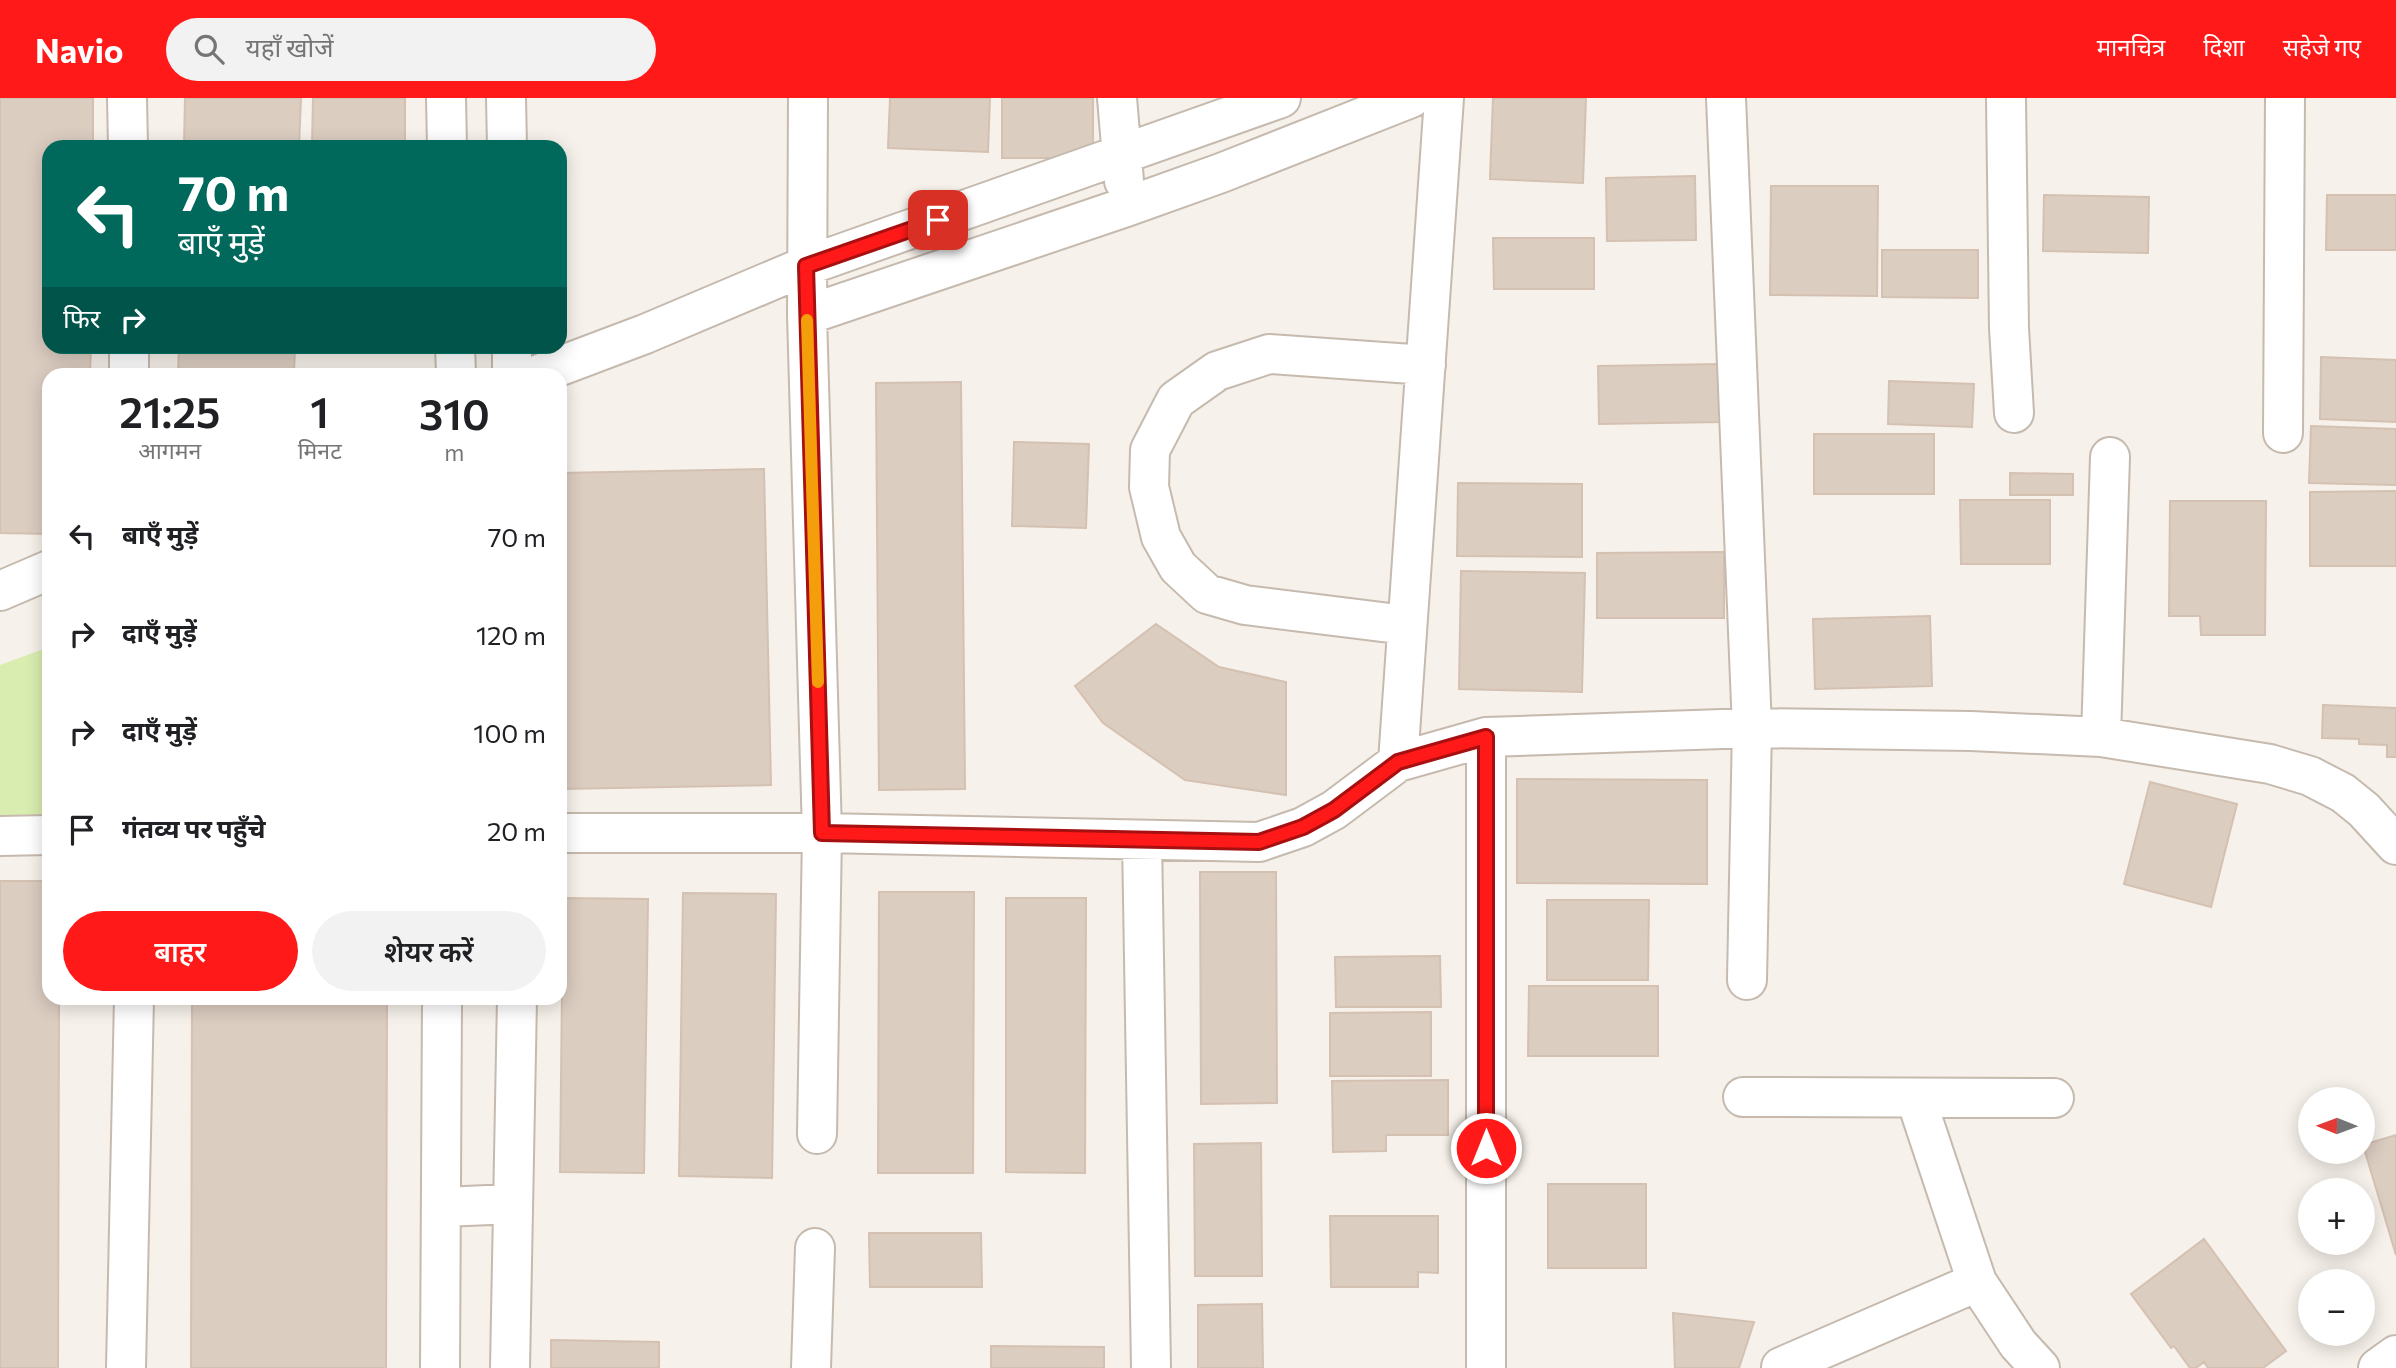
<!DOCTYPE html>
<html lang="hi">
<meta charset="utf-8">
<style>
:root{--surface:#fff;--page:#f2f2f2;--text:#202124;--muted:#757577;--accent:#ff1918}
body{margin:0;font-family:Commissioner,"Noto Sans Devanagari",sans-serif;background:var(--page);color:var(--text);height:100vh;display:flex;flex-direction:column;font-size:26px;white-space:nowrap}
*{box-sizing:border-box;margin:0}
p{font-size:23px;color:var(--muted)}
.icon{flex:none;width:38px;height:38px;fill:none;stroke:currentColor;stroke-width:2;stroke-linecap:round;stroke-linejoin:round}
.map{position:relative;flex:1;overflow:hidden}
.details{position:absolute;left:42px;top:270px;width:525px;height:637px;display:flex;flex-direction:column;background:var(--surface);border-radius:21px;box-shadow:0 4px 18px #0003}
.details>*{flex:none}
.banner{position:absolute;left:42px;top:42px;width:525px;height:214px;border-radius:21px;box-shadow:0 4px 18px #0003;background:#00695c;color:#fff;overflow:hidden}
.needle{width:46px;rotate:271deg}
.fabs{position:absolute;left:2298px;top:989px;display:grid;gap:14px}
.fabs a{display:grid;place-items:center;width:77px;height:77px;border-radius:50%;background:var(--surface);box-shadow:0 4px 18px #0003;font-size:35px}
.pin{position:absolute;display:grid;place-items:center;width:60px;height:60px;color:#fff;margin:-30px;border-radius:14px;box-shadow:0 4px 10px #0006}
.me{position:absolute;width:77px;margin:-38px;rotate:0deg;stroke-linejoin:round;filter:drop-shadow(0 0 5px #0008)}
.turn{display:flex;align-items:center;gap:24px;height:147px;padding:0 21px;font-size:32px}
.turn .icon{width:91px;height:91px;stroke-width:2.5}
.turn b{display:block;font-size:49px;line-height:60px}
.then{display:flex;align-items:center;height:66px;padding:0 21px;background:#0003;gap:14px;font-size:26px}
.eta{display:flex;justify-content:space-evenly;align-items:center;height:119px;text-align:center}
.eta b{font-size:42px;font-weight:600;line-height:49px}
.cta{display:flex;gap:14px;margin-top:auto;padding:14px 21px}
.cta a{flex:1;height:80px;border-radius:42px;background:var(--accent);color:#fff;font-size:28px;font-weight:600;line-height:80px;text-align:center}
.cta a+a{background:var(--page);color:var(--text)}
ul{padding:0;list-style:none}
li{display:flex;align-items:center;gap:21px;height:98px;padding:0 21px}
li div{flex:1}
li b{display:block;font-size:26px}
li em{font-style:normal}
header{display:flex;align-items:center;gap:42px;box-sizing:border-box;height:98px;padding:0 35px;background:var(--accent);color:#fff}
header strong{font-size:33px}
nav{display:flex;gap:38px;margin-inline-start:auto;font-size:24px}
.search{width:490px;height:63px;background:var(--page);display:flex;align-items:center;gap:18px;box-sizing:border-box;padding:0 24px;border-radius:38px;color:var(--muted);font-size:26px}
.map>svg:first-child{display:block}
</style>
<header>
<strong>Navio</strong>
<div class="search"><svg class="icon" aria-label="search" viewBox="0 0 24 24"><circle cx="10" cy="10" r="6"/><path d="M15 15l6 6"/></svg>यहाँ खोजें</div>
<nav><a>मानचित्र</a><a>दिशा</a><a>सहेजे गए</a></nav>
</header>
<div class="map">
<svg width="2396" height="1270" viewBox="0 0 2396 1270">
<rect width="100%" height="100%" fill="#f6f1ea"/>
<path fill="#daedb0" d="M49,549V724L0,723V567Z"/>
<path fill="#dccdc1" stroke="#d4c1b1" stroke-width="2" d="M0,0H93V49H49V248H91L90,276H49V436L0,435Z
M185,0H301L299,49H184Z
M313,0H405V49H312Z
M890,0H990L988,54L888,50Z
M1002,0H1093V60H1002Z
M1493,0H1586L1583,85L1490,81Z
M1695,78L1696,142L1607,143L1606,80Z
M1771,88H1878L1877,198L1770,197Z
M2044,97L2149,99L2148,155L2043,153Z
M2327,97H2396V152H2326Z
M1493,140H1594V191H1494Z
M1882,152H1978V200L1882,199Z
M179,248H295L294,276H178Z
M2321,259L2396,262V324L2320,321Z
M1721,266V324L1599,326L1598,268Z
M1889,283L1974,286L1972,329L1888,326Z
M961,284L965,691L879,692L876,285Z
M2311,328L2396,331V387L2309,385Z
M1814,336H1934V396H1814Z
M1014,344L1089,346L1086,430L1012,428Z
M764,371L771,687L561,691L560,375Z
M2010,375L2073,376V397H2010Z
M1458,385L1582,386V459L1457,458Z
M2396,393V468H2310V394Z
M1960,402H2050V466H1961Z
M2170,403H2266L2265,537H2201L2200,518H2169Z
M1724,454V520H1597V455Z
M1461,473L1585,475L1582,594L1459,591Z
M1930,518L1932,588L1815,591L1813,521Z
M1156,526L1219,569L1286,584V697L1185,682L1103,625L1075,588Z
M2323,607L2396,610V659H2387V647L2359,646V641L2322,640Z
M1517,681L1707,682V786L1517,785Z
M2150,684L2237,706L2211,809L2124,786Z
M1200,774H1276L1277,1005L1201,1006Z
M0,783H49V900H59L58,1270H0Z
M879,794H974L973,1075H878Z
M683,795L776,796L772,1080L679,1078Z
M563,800L648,801L644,1075L560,1074Z
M1006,800H1086L1085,1075L1006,1074Z
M1547,802H1649L1648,882H1547Z
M1440,858L1441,909H1336L1335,859Z
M1529,888H1658V958H1528Z
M192,900H387L386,1270H191Z
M1431,914V978H1330V915Z
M1448,982V1037H1386V1053L1333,1054L1332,983Z
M2396,1037V1157L2363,1047Z
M1261,1045L1262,1178H1195L1194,1046Z
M1548,1086H1646V1170H1548Z
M1330,1118H1438V1175L1418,1174V1189H1331Z
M869,1135H981L982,1189H870Z
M2204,1141L2286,1253L2263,1270H2208L2204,1264L2196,1270H2190L2174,1248L2171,1250L2131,1196Z
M1262,1206L1263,1270H1198V1207Z
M1673,1215L1754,1224L1739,1270H1675Z
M551,1242L659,1244V1270H551Z
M991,1248L1104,1249V1270H991Z"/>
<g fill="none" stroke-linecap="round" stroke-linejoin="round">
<g stroke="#c6baae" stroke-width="42">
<path id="street" d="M127,0L128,49
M446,0L447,49
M506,0L507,49
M808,0L807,217L822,735L817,1036
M1117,0L1124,83
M1726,0L1752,630L1747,882
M2006,0L2009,230L2014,315
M807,217L1126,109L1221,75L1411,0
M129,248V276
M455,248L456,276
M512,248V276
M539,276L645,236L806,168L1281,0
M2283,335L2285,0
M0,493L49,472
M1406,527L1245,507L1207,496L1178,469L1161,439L1149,389L1150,352L1176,302L1217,273L1269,256L1426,267
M1486,639V1270
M2101,639L2110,359
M1398,664L1444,0
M560,735H822L1259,744L1303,729L1334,712L1398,664L1486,639L1752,630L1971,633L2101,639L2270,666L2310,678L2343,695L2364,712L2396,747
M0,738L49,737
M1142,742L1151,1270
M1743,999L2054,1000
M1916,1001L1977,1184L2018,1246L2040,1270
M442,1109L513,1106
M1781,1269L1977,1184
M126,1270L134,900
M440,1270L442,900
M510,1270L517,900
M811,1270L815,1150
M2378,1270L2396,1257"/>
</g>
<use href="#street" stroke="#fff" stroke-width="38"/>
</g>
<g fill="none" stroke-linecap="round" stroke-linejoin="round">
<g stroke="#a61010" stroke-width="18">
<path id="route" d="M938,122L806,168L822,735L1259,744L1303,729L1334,712L1398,664L1486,639V1050"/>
</g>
<use href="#route" stroke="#ff1918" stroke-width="12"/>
<path stroke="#f59e0b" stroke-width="12" d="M807,222L818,584"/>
</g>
</svg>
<div class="fabs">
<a><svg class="needle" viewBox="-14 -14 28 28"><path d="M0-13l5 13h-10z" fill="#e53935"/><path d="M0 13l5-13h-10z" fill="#757577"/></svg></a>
<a>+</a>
<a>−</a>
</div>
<div class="pin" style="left:938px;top:122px;background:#d93025"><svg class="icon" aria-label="arrive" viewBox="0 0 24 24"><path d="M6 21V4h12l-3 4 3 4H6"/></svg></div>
<svg class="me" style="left:1486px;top:1050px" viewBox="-20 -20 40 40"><circle r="17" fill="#ff1918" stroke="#fff" stroke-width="3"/><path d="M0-11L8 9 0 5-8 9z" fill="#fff"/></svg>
<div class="banner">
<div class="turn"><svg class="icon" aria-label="left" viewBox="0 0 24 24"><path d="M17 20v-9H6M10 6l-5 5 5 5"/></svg><div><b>70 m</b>बाएँ मुड़ें</div></div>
<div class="then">फिर<svg class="icon" aria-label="right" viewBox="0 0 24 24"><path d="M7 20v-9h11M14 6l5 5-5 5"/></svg></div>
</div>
<section class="details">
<div class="eta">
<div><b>21:25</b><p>आगमन</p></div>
<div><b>1</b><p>मिनट</p></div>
<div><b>310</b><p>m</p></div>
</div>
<ul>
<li><svg class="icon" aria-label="left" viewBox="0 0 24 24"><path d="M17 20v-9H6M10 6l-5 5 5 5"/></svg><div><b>बाएँ मुड़ें</b></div><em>70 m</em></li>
<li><svg class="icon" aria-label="right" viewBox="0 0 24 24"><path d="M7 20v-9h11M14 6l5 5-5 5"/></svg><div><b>दाएँ मुड़ें</b></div><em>120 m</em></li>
<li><svg class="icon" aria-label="right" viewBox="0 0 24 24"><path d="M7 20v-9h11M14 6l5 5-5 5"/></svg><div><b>दाएँ मुड़ें</b></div><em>100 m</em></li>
<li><svg class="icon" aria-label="arrive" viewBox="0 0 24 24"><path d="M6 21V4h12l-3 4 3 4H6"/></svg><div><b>गंतव्य पर पहुँचे</b></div><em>20 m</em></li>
</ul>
<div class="cta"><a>बाहर</a><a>शेयर करें</a></div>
</section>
</div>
